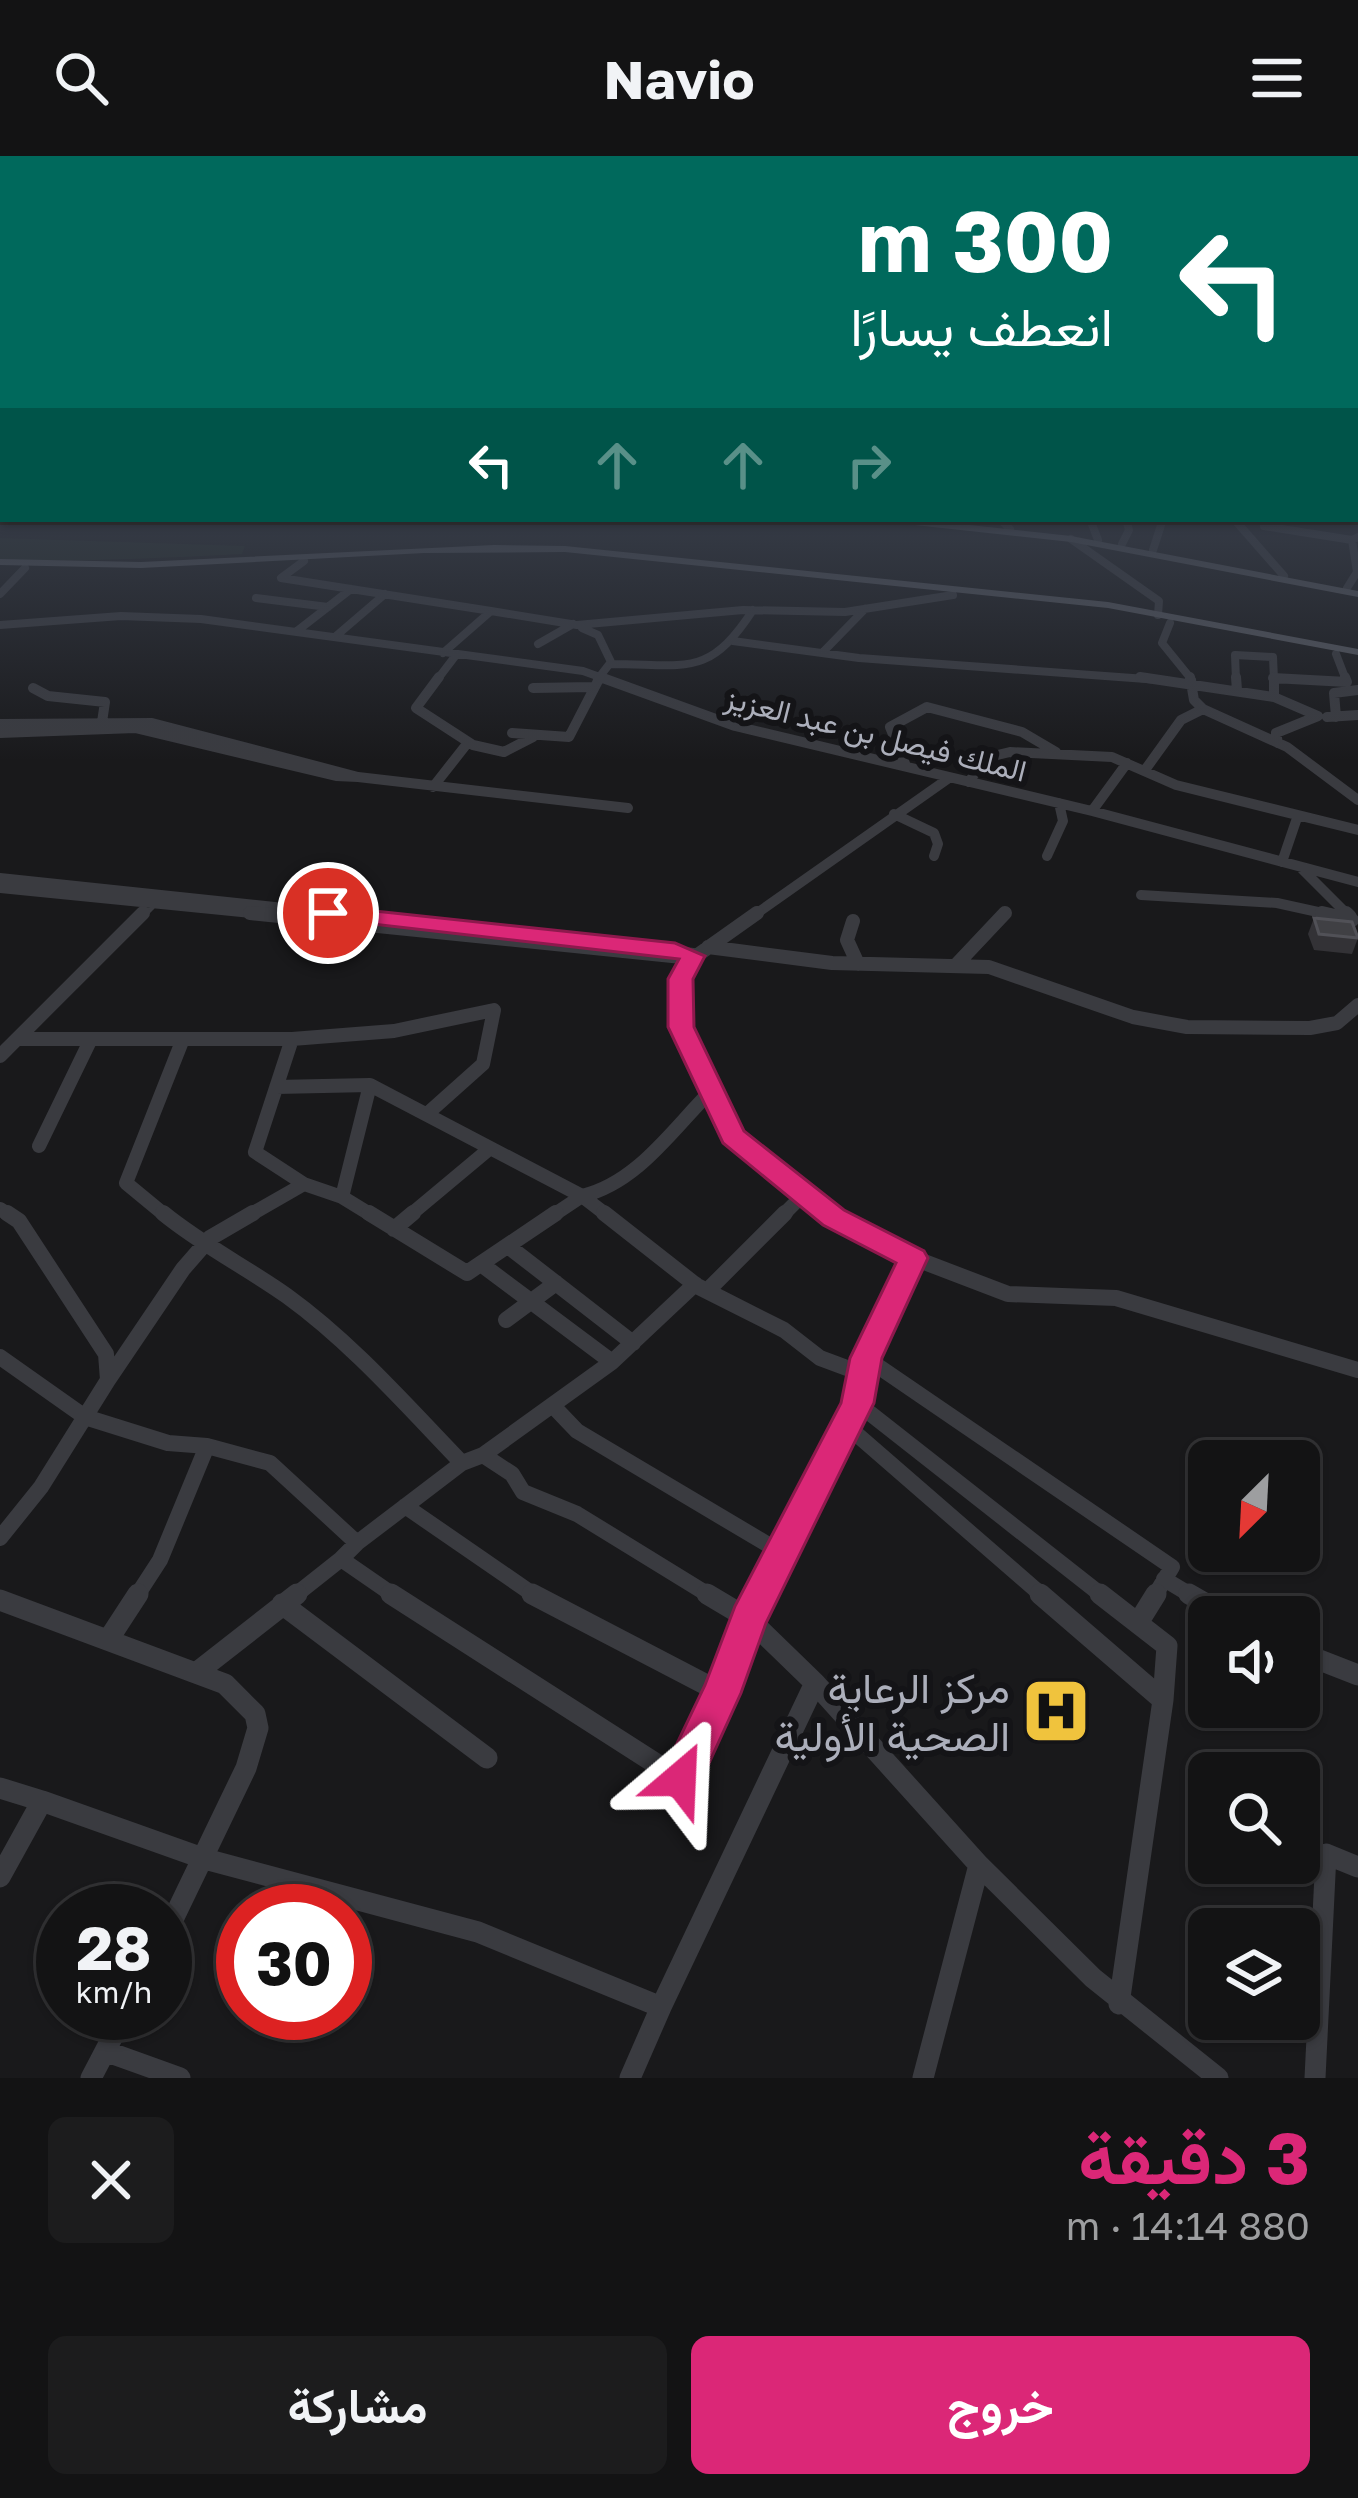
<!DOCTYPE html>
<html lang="ar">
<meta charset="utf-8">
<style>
:root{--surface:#131314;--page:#1c1c1d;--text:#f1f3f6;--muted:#9d9ea0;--line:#323234;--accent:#db2777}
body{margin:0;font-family:"Golos Text",Vazirmatn,sans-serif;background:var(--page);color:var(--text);direction:rtl;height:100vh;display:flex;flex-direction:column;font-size:45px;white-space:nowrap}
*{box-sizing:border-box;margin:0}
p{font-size:39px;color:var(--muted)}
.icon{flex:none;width:66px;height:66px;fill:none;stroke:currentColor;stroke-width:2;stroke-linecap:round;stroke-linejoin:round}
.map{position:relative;height:1922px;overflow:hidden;direction:ltr}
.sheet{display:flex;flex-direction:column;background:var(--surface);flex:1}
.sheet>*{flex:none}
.banner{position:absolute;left:0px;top:0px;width:1359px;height:366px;box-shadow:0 3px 9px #0004,0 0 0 3px var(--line);direction:rtl;background:#00695c;color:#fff;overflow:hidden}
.needle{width:78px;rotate:204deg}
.fabs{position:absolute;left:1188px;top:1284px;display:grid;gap:24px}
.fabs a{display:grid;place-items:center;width:132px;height:132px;border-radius:18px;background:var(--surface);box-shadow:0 3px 9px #0004,0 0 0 3px var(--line);font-size:60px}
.speed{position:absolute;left:36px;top:1728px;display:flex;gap:24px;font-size:60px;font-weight:700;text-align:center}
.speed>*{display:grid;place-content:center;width:156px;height:156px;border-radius:50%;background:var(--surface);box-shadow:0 3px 9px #0004,0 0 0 3px var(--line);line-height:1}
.speed small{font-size:30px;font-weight:400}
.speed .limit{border:18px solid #d22;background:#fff;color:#111}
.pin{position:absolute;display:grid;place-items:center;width:102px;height:102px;color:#fff;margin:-51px;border:6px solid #fff;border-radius:50%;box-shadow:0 3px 12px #0007}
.me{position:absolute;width:132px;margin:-66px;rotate:26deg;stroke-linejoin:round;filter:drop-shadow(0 0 9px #0008)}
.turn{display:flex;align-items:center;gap:42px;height:252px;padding:0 48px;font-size:54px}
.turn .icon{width:156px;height:156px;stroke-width:2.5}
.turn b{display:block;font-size:84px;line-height:102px}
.lanes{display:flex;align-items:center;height:114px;padding:0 48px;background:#0003;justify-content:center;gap:60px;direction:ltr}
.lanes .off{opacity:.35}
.round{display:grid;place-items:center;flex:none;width:126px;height:126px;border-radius:18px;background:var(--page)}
.head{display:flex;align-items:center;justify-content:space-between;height:204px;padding:0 48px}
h1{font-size:72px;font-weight:700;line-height:90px;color:var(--accent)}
.cta{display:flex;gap:24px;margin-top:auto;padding:24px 48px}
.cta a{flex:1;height:138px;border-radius:18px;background:var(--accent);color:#fff;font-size:48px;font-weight:700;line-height:138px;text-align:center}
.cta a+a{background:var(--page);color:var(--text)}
header{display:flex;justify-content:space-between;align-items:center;height:156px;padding:0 48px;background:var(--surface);font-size:54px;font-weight:700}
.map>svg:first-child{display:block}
</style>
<header><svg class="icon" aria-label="menu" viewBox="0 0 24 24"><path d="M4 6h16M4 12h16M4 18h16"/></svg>Navio<svg class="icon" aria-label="search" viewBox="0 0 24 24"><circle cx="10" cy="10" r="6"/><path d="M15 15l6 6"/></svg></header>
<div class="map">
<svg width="1358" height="1922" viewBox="0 0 1358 1922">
<rect width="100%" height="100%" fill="#19191b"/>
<path fill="#1f2721" d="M0,382L245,390L242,398C162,402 82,406 0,404Z"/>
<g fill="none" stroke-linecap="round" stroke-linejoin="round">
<path stroke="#3a3b40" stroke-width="8" d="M1000,363L1010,373
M1090,363L1098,384
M1234,363L1284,420
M1264,370L1352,384L1358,381
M1071,383L1159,445L1158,459
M1122,388L1129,374L1126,363
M1153,394L1163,363
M304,405L281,422L491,455
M1347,432L1357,416L1352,384
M0,438L25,412
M256,442L328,451
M1170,467L1162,487L1192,524
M0,469L121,460L201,463L583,515L608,524
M582,472L598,479L611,506L597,524
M297,475L351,433
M336,480L385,438
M733,485L859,502L1160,524
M538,488L573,468
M824,495L865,453
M443,497L491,455L577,469L743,454L845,456L953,439
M1336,498L1346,524
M611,508C686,508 708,523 753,454
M1273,522L1310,524
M437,524L456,499
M1236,524L1235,499L1273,501L1274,524"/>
<path stroke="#3a3b40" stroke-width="10" d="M439,521L416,552L473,589L504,596L533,581
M600,521L735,570L1092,655L1358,726
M1140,521L1274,541L1318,560L1276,577L1278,587
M1190,521L1194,544L1203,553L1287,591L1358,644
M1236,521L1237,534
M1274,521V541
M1273,522L1347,526L1345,521
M33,532L48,540L105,546L102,566
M533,532L592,531
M1327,561L1358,559
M1336,561L1334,537L1358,534
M0,568L152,567L358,621L336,620L135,572L0,577
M512,577L569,581L600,521
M906,610L890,571L927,551L1022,576L1056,596
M1145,614L1181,564L1203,553
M358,621L628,652
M969,626L985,602L1010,596L1112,601L1176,629L1358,674
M433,631L466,589
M1092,655L1127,607
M894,658L934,677L938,688L934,700
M1047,700L1063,665L1059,647
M1282,706L1297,662
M1302,713L1349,760
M0,722L359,760
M0,732L280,760
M1141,739L1277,747L1336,760
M140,760L151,749
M753,760L949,622
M1003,760L1006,756"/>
<path stroke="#3a3b40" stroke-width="14" d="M250,757L682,801
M331,757L693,799
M757,757L685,808C662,912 747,1012 831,1060
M1322,757L1352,764
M1346,757L1350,761
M853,765L847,784L858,808
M708,791L832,807L989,811L1133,861L1187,871L1310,872L1337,867L1358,849
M956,809L1005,757
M21,883H292L255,996L304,1028L248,1060
M292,883L394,875L494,854L483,908L427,958
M0,900L143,757
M276,931L370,929L582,1040L552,1060
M39,990L91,883
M304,1028L342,1041L373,1060
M582,1040L608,1060
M582,1040C637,1027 672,974 710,936
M342,1041L370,929
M0,1053L11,1060
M166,1060L126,1027L183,883
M409,1060L488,994
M782,1060L803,1039"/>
<path stroke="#3a3b40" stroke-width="16" d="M163,1057C202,1089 246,1111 287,1140C352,1187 406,1249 462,1307
M369,1057L467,1117L556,1057
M604,1057L697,1130L784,1174L820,1202L863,1218
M826,1057L898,1096L1008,1138L1116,1142L1358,1214
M394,1073L413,1057
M508,1090L633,1187
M481,1108L612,1206
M707,1135L785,1057
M506,1164L556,1127
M0,1201L85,1261L168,1287L207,1290L270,1307L357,1387L462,1307L483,1299L512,1318L523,1336L577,1358L712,1441
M866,1202L1172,1411L1154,1441
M108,1224L183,1113L210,1082L253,1057
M857,1247L1104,1441
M554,1251L577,1275L782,1397
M846,1269L1044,1441
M483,1299L612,1206L695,1128
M405,1350L537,1441
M0,1382L41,1331L108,1224L106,1198L19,1065L7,1057
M357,1387L341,1403L396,1441
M1164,1423L1194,1441
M136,1441L160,1404L207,1290
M293,1441L341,1403
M760,1441L857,1247L866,1202L913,1103"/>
<path stroke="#3a3b40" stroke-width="21" d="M391,1438L680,1623L722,1537L532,1438
M707,1438L749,1463L722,1537
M1040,1438L1163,1544L1119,1848
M1100,1438L1167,1490L1163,1544
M1189,1438L1229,1461
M0,1444L225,1528L255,1558L258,1572L246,1612L165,1780
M282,1448L487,1602
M1138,1467L1156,1438
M108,1484L138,1438
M1299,1496L1358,1519
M196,1517L297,1438
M815,1527L979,1709L923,1922
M0,1632L42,1645L0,1721
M42,1645L205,1703L478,1776L661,1851L815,1527L749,1463L762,1438
M979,1709L1093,1822L1218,1922
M105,1895L180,1922
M91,1922L125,1857
M630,1922L661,1851
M1315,1922L1326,1698L1358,1711"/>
<path fill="#56585f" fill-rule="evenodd" d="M882,363H914L1071,380L1358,435V441L1071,386L887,366Z
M494,389L565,390L1108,446L1358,493V499L1108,452L565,396L424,397L141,412L0,409V403L141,406Z"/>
</g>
<path fill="#333236" d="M1314,762L1358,782L1352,798L1314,794L1308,778Z"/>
<path fill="#404044" stroke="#515157" stroke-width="3" d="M1314,762L1352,766L1358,782L1319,778Z"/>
<linearGradient id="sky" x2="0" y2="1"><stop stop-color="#0e0e0f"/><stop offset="0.56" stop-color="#383e4a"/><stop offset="1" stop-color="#383e4a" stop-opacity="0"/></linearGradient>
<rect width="1358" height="605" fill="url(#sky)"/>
<path fill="#db2777" stroke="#8e194d" stroke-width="3" d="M328,750L675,787L705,800L693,823L694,871L744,975L844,1054L924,1095L928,1102L882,1202L874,1247L766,1467L741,1537L695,1638L680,1644L666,1638L660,1623L705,1529L735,1450L841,1247L850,1202L896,1107L823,1069L723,987L668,871V823L679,803L320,762V752Z"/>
<defs>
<g id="hospital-square" transform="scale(3.45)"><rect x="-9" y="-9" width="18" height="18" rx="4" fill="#f0c33d" stroke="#141417"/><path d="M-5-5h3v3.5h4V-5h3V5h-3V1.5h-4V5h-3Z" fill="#111"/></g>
</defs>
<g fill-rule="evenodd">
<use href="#hospital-square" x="1056" y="1555"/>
</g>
<g text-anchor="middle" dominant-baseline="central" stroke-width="12" stroke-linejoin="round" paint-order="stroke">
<g font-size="30" fill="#acafbb" stroke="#141417">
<text transform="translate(876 578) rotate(14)">الملك فيصل بن عبد العزيز</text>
</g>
<g font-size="42" fill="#acafbb" stroke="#141417" text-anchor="end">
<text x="1010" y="1531">مركز الرعاية<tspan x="1010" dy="48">الصحية الأولية</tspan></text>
</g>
</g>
</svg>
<div class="fabs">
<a><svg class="needle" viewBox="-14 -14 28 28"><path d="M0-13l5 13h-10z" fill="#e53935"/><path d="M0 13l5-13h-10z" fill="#9d9ea0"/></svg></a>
<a><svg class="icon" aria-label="sound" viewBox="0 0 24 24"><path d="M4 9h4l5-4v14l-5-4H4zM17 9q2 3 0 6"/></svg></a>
<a><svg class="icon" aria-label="search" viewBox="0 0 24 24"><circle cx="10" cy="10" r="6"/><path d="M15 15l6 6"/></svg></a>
<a><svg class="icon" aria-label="layers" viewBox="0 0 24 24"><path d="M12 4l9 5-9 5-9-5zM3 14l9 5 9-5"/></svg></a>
</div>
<div class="speed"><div>28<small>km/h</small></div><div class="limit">30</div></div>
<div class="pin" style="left:328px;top:757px;background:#d93025"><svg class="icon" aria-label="arrive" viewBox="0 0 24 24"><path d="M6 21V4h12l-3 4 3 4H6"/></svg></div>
<svg class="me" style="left:680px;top:1623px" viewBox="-20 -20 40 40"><path d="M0-17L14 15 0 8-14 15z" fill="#db2777" stroke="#fff" stroke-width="4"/></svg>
<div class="banner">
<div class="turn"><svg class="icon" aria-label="left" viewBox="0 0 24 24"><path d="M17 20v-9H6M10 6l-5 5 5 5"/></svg><div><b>300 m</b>انعطف يسارًا</div></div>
<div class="lanes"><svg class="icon" aria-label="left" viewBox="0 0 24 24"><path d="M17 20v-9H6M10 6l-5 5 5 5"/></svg><svg class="icon off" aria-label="ahead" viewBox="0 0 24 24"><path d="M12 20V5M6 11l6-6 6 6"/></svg><svg class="icon off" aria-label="ahead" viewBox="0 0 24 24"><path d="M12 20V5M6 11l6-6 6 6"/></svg><svg class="icon off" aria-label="right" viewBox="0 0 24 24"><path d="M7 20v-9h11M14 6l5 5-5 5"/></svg></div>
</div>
</div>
<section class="sheet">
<div class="head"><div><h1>3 دقيقة</h1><p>880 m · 14:14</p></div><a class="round"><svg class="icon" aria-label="close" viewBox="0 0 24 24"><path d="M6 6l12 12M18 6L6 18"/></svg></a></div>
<div class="cta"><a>خروج</a><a>مشاركة</a></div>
</section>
